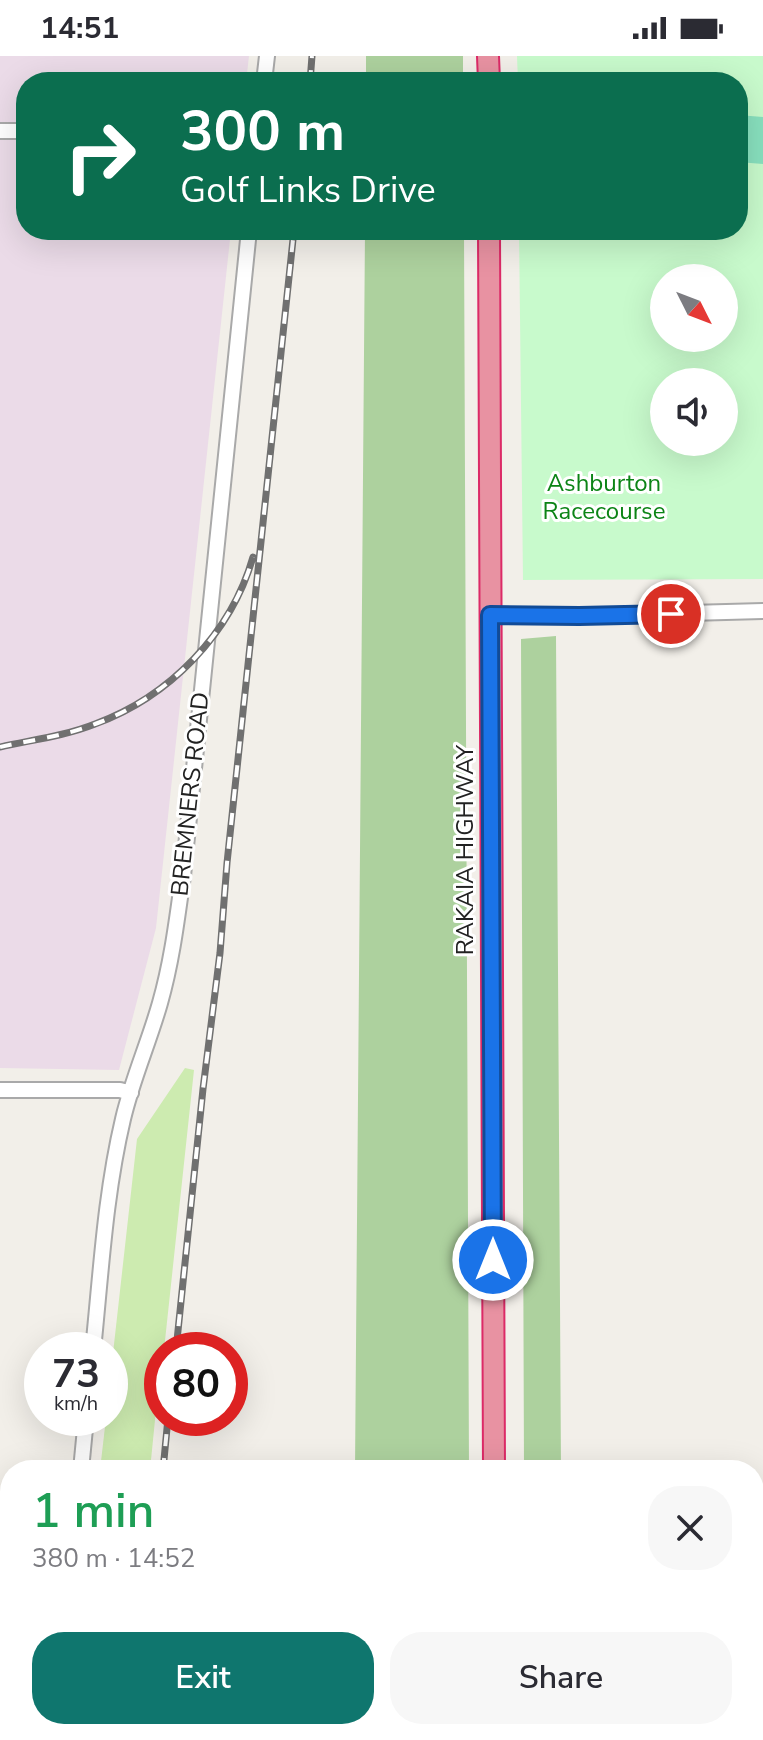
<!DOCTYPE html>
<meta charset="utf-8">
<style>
:root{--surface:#fff;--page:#f7f7f7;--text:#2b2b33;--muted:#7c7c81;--accent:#0f766e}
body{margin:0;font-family:"Nunito Sans",sans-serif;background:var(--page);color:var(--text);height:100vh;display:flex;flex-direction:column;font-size:30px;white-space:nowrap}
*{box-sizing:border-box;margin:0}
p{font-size:26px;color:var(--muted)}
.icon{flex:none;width:44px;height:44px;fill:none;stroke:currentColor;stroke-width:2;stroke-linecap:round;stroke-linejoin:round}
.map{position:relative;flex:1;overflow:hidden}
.panel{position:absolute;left:0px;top:1404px;width:764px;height:280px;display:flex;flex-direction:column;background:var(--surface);border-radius:32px 32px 0 0;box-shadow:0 8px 32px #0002}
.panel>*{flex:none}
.hud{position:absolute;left:16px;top:16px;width:732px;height:168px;border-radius:32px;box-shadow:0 8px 32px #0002;background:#0b6e4f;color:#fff;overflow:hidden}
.needle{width:52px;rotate:132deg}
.controls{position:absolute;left:650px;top:208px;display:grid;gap:16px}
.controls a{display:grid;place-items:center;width:88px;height:88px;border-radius:50%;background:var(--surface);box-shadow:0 8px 32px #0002;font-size:40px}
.speed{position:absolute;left:24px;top:1276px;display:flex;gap:16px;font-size:40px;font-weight:700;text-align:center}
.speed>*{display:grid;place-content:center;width:104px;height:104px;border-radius:50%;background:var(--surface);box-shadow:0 8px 32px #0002;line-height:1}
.speed small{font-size:20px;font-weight:400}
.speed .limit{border:12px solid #d22;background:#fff;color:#111}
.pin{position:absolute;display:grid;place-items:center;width:68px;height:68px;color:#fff;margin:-34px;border:4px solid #fff;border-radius:50%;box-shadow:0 2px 8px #0007}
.me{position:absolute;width:88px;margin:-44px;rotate:0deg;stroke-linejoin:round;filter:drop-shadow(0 0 6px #0008)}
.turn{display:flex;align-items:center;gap:28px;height:168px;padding:0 32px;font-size:36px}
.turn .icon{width:104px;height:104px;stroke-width:2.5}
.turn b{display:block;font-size:56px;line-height:68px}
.round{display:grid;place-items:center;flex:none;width:84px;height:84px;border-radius:32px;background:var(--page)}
.headline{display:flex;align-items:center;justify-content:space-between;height:136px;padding:0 32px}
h1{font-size:48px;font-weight:600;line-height:60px;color:#1e9e55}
.primary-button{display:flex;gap:16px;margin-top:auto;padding:16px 32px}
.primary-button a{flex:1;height:92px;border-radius:32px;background:var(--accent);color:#fff;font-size:32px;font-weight:600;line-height:92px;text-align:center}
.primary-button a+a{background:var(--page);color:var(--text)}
.status{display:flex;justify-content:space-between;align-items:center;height:56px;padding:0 40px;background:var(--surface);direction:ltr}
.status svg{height:22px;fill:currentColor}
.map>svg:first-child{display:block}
</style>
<div class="status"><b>14:51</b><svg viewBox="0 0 49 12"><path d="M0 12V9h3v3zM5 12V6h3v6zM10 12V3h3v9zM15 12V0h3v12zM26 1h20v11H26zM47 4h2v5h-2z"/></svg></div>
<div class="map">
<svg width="763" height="1684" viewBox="0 0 763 1684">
<rect width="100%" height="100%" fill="#f2efe9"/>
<path fill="#ebdbe8" d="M0,0H249L246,26H26V174H231L156,872L119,1014L0,1012Z"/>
<path fill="#cdebb0" d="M185,1012L194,1014L164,1294H162L150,1414H100L106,1362H110V1324L137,1083Z
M73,1674H123L122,1684H72Z
M145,1674H323V1684H144Z"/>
<path fill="#add19e" d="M366,0H463V26H366Z
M365,174H464L469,1414H355Z
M556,580L561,1414H524L521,583Z
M354,1674H470V1684H353Z"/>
<path fill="#c8facc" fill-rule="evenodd" d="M517,0H763V523L523,524L519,174H738V26H518ZM664,222H724V282H664ZM664,326H724V386H664Z"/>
<path fill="#88e0be" d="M738,59L763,61V108L738,106Z"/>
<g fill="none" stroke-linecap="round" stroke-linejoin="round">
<g stroke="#a9a9a9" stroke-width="18">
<path id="minor" d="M264,26L267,0
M0,75H26
M490,559L579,560L763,555
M0,1034H120L131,1037
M93,1294C101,1217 105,1139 123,1063C132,1024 149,986 160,947C172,905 177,863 183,820L249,174
M81,1414L86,1362
M53,1684L54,1674"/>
</g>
<g stroke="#dc2a67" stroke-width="24">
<path id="highway" d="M488,0L489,26
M489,174L494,1414
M495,1674V1684"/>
</g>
<use href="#minor" stroke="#fff" stroke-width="14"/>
<use href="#highway" stroke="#e892a2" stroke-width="20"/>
<g stroke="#707070" stroke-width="7">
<path id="rail" d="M310,26L312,0
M0,691C31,684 65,680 95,668C169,641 231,578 253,501
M176,1294L203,1033L220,897L227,807L294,174
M163,1414L168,1362
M134,1684L135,1674"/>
</g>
<use href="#rail" stroke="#fff" stroke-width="4" stroke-dasharray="12" stroke-linecap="butt"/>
</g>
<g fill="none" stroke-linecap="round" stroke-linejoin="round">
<g stroke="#114b97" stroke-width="20">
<path id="route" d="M493,1204L490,559L579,560L671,558"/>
</g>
<use href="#route" stroke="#1a73e8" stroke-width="14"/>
</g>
<g text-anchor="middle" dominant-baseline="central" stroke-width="6" stroke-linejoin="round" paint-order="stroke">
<g font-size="24" fill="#0c8416" stroke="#fff">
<text x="604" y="427">Ashburton<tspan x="604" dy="28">Racecourse</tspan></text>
</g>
<g font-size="24" fill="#222" stroke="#fff">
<text transform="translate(190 738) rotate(-84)">BREMNERS ROAD</text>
<text transform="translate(465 794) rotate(-90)">RAKAIA HIGHWAY</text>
</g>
</g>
</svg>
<div class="controls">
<a><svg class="needle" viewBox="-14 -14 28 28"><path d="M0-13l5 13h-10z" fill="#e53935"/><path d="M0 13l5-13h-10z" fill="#7c7c81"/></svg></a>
<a><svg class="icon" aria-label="sound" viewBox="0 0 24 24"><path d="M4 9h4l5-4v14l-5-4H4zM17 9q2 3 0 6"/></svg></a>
</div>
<div class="speed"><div>73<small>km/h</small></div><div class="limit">80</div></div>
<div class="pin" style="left:671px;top:558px;background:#d93025"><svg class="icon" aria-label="arrive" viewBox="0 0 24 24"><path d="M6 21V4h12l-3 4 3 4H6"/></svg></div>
<svg class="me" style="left:493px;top:1204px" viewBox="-20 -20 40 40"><circle r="17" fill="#1a73e8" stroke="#fff" stroke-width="3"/><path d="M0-11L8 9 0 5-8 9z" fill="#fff"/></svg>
<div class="hud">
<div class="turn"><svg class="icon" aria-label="right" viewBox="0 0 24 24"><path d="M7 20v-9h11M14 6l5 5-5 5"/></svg><div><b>300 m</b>Golf Links Drive</div></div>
</div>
<section class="panel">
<div class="headline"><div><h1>1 min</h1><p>380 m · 14:52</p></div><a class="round"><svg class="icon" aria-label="close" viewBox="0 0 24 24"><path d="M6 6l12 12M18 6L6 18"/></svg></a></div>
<div class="primary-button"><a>Exit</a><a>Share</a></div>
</section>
</div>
